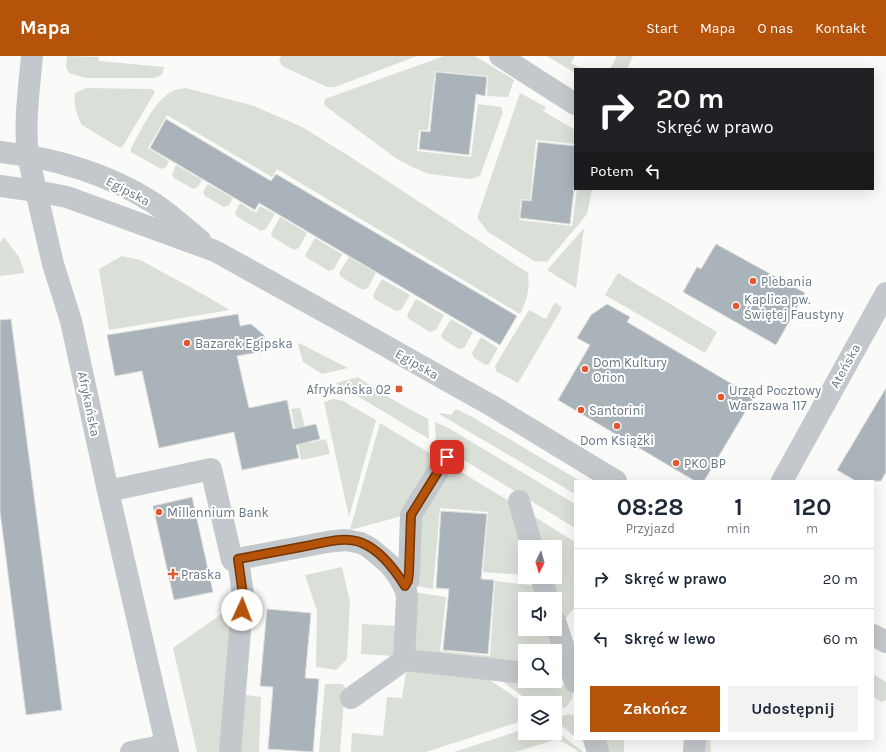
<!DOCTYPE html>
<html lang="pl">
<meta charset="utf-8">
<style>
:root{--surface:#fff;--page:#f2f2f3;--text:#1f2937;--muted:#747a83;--line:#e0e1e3;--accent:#b45309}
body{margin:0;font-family:Karla,sans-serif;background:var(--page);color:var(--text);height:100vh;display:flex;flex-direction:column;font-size:15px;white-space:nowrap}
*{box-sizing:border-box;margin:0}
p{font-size:13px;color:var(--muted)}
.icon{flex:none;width:22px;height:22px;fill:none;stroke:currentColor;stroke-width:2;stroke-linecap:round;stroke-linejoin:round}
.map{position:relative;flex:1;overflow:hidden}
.panel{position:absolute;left:574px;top:424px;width:300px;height:260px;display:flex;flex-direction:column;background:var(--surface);border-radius:0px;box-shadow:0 4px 16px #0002}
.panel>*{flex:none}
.hud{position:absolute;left:574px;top:12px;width:300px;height:122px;border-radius:0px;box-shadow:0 4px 16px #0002;background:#202124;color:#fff;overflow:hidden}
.needle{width:26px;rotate:185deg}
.tools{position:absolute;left:518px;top:484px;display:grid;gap:8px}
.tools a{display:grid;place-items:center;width:44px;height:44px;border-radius:0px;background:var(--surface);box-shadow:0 4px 16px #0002;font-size:20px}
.pin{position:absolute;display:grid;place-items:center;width:34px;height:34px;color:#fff;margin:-17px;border-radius:8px;box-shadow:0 2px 6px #0006}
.me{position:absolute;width:44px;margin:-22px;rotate:2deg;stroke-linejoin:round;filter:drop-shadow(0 0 3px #0008)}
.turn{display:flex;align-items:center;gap:14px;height:84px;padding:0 16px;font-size:18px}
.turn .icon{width:52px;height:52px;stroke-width:2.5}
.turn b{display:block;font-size:28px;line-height:34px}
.then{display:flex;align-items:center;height:38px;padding:0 16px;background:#0003;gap:8px;font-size:15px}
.eta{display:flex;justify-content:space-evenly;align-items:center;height:68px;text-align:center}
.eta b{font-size:24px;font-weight:700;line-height:28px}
.cta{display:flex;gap:8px;margin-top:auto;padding:8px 16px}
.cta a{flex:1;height:46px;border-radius:0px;background:var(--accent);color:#fff;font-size:16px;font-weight:700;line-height:46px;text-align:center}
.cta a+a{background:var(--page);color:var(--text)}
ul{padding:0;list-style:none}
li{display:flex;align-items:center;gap:12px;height:60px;padding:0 16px;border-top:1px solid var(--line)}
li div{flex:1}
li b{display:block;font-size:15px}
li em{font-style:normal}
header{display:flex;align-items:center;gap:24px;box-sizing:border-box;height:56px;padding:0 20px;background:var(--accent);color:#fff}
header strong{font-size:19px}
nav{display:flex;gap:22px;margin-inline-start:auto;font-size:14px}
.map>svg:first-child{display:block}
</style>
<header>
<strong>Mapa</strong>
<nav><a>Start</a><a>Mapa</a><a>O nas</a><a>Kontakt</a></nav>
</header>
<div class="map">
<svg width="886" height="696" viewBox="0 0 886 696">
<rect width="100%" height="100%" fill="#fafaf8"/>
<path fill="#dadfd7" d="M67,0L99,1V5L164,11C163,19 161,20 154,22H85L69,17L66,11Z
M281,0H417L335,31H327L282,10L279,3Z
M444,0H475L514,24L508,41L487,40L488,20L435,15L428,74H419L417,95L471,101L478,48L501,51L503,56L480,120L471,123L429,118L412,111L397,103L324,49L325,43Z
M547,0H575L571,7L582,13H575V17Z
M617,0H633L627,13H610Z
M86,32L152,33L155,36L123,90L120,92L82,69C77,60 73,47 75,37Z
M186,32L254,50L302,71L349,100L528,217C530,232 527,245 520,258L277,113L272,121L167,59L148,92L169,105L166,111L161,113L131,96V92C141,75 153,46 171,36C175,33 181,33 186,32Z
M520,37L546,51L543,55L575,74V88L536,84L530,144L521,143L519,164L572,170L577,133H592L587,158L547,206L534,205L488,176L478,163V159Z
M176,109L202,124L198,131L193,133L174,122L172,118Z
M208,128L233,142L229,149L224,151L205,140L203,136Z
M240,147L256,157L260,150L275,158L266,173L261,175L236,160L235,157Z
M280,161L307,177L299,192L294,194L272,181L271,178Z
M584,172L576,232L547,214Z
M4,181L19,201L25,217L0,220V187Z
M315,182L342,198L334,213L329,215L307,202L305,199Z
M122,200L140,204L192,232L230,254L109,274L99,213Z
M349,201L376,217L368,232L363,234L341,221L339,217Z
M618,217L717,276L705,297L605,239Z
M382,223L410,239L401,254L396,255L374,243L373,239Z
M416,243L444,259L436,274L430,276L409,263L407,259Z
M555,246L562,252L518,327L496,315L495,310L529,254L546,263Z
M451,263L473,276L464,292L459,293L443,283L441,279Z
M481,281L498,292L489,308L486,309L474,302L472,297Z
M299,287L348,312L322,318L303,306L298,288Z
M358,321C380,337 404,350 428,363L429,383L336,327Z
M334,343L343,345L376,364L349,461L324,346Z
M300,352L309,387L326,383L330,398L301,404L291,353Z
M456,353L474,362L580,425H575V438L439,358L440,357L451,359Z
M435,366L447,371L575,448V472L436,387Z
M380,367L441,404L402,460L350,474Z
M448,408L512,447L525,491V519L483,516L488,456L440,452L433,533L416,530V457Z
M530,458L575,486V551L562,567L547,521H555V491H537Z
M342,511L350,546L347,603L336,614L316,611L317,555L305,519Z
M495,525L538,530L542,543H525V573H552L560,598L555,602V595H525V611L432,603L414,594V536L446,541L440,595L490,600Z
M237,547L224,696H197L173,592Z
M362,568L397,570L395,600L361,598Z
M407,610L484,620L525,648V664L426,696H351L352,677L383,680L387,641L402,642Z
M873,618L886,626V644L882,646L873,641Z
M495,620L525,625L559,626L572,636L573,642L566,651L555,655V647H532Z
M325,628H342L345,631L340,696H319Z
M240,638L261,641L259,696H238Z
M569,658L575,660V681L555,664L556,662Z
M525,673V677H555V674L583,696H578L577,694L557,683L516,696H454Z
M601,683H624V696H605Z
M698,683H710L711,696H697Z"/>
<path fill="#aab3b9" stroke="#dcdcda" d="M436,16L487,21L485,40L476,38L469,99L419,93L421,75L430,76Z
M166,63L271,125L276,118L517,260L500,289L259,147L255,154L150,92Z
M538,86L575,90V124L570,168L520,162L522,144L531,145Z
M716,188L805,237L776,289L683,236L697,211L701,213Z
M607,248L630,261L627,266L754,341L704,425H695L558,344L590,289L577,282L591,259Z
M238,258L240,270L251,268L264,279L266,295L237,300L249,352L287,344L293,373L316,368L320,383L296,389L299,402L242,414L234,376L159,392L142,315L115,320L107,279Z
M11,263L62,654L26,659L0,455V264Z
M886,332V416L881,425H856L837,414Z
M192,441L213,536L174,544L153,450Z
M441,455L487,458L481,523L494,524L488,598L443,594L449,533L436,532Z
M267,553L311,557L305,622L319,623L313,696L268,693L273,631L260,630Z"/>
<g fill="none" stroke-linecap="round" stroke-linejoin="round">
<path stroke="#c3c8cc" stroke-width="22" d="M32,0C29,33 24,67 28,100L53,208L71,265L108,435L168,696
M500,0L575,48
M0,96C54,102 106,117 152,146C169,157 184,171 200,184
M0,130L36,135L67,141L215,195L352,271L494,351L616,425
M782,425L886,237
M108,435L211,413L232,504L327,486L345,484L361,487L370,492L389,508L399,521L406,535L407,542L404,604
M519,445L532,491
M541,521L548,543
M405,530L408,525L409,516L411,459L447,401
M555,565L575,626
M873,579L886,586
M351,642L404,604L525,617
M594,683L598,696
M131,696L166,689
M230,696L243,539L238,503
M694,696L695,683"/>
</g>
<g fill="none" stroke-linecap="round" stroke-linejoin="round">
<g stroke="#753606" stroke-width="10">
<path id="route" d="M242,554L243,539L238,503C259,499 280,495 301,491C320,488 344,479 362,487C380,494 395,514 405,530L408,525L409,516L411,459L447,401"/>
</g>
<use href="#route" stroke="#b45309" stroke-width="7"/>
</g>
<g fill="#e4572e" stroke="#fff" stroke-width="1.5">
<circle cx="753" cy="225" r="4"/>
<circle cx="736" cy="250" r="4"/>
<circle cx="187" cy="287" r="4"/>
<circle cx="585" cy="313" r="4"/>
<rect x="395" y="329" width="8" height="8" rx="2"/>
<circle cx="721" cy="341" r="4"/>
<circle cx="581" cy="354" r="4"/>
<circle cx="617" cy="370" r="4"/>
<circle cx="676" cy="407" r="4"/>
<circle cx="159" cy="456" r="4"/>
<path d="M171 512h4v4h4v4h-4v4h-4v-4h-4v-4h4z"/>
</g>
<g text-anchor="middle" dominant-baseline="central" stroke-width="4" stroke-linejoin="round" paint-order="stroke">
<g font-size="13" fill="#657683" stroke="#fff">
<text transform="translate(128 135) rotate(28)">Egipska</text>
<text transform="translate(417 308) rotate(30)">Egipska</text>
<text transform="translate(845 310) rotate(-61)">Ateńska</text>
<text transform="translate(89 348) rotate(78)">Afrykańska</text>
</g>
<g font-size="13" fill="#657683" stroke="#fff" text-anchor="start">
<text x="761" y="225">Plebania</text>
<text x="744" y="243">Kaplica pw.<tspan x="744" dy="15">Świętej Faustyny</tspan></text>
<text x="195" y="287">Bazarek Egipska</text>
<text x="593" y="306">Dom Kultury<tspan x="593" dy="15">Orion</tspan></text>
<text x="391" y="333" text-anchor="end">Afrykańska 02</text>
<text x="729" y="334">Urząd Pocztowy<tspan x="729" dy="15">Warszawa 117</tspan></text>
<text x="589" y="354">Santorini</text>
<text x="617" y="384" text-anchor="middle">Dom Książki</text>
<text x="684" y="407">PKO BP</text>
<text x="167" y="456">Millennium Bank</text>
<text x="181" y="518">Praska</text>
</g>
</g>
</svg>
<div class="tools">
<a><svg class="needle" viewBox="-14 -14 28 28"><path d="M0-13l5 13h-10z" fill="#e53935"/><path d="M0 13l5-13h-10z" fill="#747a83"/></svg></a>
<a><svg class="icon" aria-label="sound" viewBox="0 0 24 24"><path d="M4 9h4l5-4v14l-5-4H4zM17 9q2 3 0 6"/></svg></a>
<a><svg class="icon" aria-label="search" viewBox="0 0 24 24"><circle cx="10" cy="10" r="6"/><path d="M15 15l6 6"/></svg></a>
<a><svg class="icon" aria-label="layers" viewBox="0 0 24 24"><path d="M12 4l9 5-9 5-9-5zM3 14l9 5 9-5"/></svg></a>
</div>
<div class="pin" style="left:447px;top:401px;background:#d93025"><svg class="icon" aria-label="arrive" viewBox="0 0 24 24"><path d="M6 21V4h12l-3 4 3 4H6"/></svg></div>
<svg class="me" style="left:242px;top:554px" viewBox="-20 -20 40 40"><circle r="19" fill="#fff"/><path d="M0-13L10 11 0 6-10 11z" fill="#b45309"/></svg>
<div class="hud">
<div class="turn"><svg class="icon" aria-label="right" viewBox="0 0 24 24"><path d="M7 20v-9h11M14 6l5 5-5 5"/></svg><div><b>20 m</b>Skręć w prawo</div></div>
<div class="then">Potem<svg class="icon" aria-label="left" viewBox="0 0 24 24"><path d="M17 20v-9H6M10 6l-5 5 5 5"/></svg></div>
</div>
<section class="panel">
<div class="eta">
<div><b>08:28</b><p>Przyjazd</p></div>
<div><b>1</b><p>min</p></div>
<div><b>120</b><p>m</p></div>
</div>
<ul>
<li><svg class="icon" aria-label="right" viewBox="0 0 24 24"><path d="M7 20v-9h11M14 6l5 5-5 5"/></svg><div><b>Skręć w prawo</b></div><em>20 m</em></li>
<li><svg class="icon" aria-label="left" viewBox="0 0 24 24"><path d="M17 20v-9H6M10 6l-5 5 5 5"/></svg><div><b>Skręć w lewo</b></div><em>60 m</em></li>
</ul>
<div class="cta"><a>Zakończ</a><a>Udostępnij</a></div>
</section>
</div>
